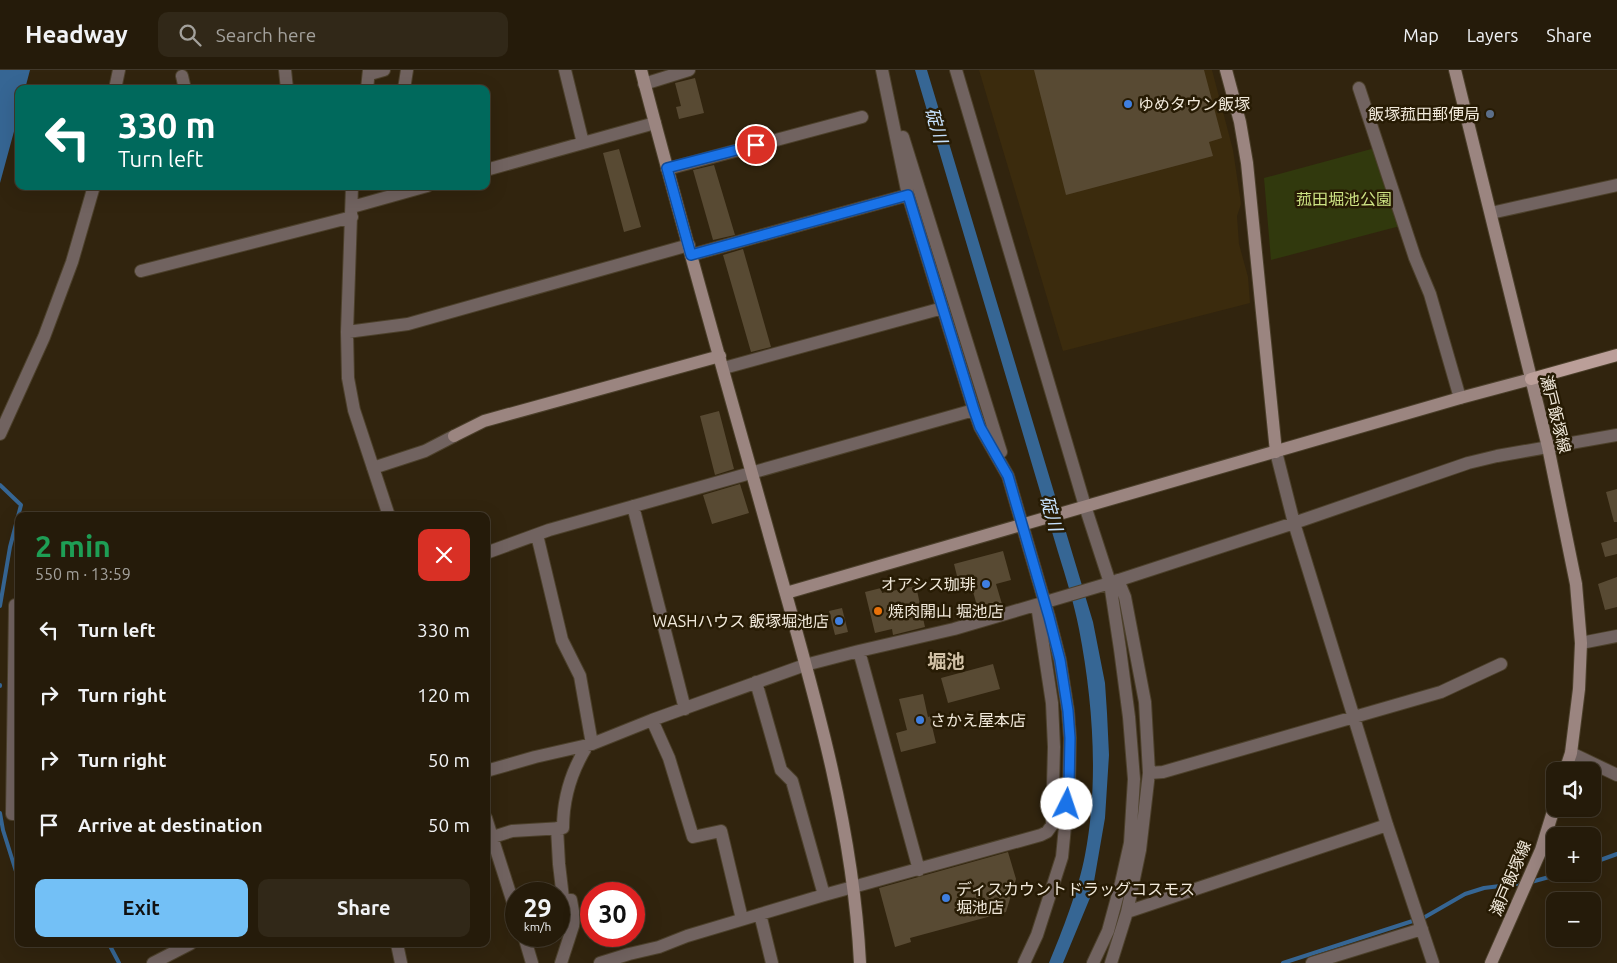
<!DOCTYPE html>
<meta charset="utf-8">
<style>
:root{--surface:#251b0a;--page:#312818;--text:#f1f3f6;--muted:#a3a19c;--line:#42392b;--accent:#73c0f6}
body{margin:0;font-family:Ubuntu,"Noto Sans JP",sans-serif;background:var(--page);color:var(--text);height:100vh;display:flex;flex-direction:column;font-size:19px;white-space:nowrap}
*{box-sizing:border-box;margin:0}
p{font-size:16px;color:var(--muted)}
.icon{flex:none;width:28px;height:28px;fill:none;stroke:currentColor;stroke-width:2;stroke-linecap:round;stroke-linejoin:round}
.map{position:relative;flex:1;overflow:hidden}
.panel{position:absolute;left:15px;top:442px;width:475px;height:435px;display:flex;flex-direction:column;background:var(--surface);border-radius:10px;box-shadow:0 5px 20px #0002,0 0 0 1px var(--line)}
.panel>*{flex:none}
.banner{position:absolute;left:15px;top:15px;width:475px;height:105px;border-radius:10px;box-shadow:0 5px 20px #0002,0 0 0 1px var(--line);background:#00695c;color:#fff;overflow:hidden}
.fabs{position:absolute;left:1546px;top:692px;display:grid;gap:10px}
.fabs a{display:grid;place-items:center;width:55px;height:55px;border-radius:10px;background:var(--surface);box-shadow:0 5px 20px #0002,0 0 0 1px var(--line);font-size:25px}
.speed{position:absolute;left:505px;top:812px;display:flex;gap:10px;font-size:25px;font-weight:700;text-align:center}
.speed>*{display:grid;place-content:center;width:65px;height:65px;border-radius:50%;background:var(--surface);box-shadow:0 5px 20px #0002,0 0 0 1px var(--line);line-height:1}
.speed small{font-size:12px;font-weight:400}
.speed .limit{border:8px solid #d22;background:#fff;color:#111}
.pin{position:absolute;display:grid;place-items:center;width:42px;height:42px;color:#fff;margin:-21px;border:2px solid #fff;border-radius:50%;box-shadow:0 1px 5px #0007}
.me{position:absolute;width:55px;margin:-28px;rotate:4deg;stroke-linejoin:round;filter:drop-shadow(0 0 4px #0008)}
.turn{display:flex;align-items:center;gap:18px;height:105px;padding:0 20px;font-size:22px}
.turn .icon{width:65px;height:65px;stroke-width:2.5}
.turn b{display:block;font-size:35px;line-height:42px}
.round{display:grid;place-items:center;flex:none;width:52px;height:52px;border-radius:10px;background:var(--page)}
.head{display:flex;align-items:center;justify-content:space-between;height:85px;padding:0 20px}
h1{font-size:30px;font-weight:700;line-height:38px;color:#1e9e55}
.action{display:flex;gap:10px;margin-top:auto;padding:10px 20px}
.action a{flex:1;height:58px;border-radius:10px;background:var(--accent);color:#111;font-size:20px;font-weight:700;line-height:58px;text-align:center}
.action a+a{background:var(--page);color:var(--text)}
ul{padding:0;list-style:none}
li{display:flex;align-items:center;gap:15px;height:65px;padding:0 20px}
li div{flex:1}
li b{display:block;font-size:19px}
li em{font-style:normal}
header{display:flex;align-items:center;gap:30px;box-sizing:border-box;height:70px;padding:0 25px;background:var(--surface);border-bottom:1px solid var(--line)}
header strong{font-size:24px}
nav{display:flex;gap:28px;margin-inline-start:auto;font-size:18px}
.search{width:350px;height:45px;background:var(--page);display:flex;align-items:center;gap:12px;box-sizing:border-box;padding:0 18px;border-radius:10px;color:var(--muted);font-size:19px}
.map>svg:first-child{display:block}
</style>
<header>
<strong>Headway</strong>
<div class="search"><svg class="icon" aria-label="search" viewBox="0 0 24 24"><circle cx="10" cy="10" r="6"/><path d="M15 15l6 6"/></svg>Search here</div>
<nav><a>Map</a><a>Layers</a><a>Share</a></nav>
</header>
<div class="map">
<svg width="1617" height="893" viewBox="0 0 1617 893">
<rect width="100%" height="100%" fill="#31240e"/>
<path fill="#3b2b0d" d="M979,0H1212L1233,80L1241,134L1237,146L1239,174L1248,207L1250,233L1063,281Z"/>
<path fill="#31390d" d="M1375,78L1400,156L1271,190L1264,108Z"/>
<path fill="#366694" d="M0,0H30L25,19H19V43L0,113Z
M915,0H927L1093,552L1105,613L1107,643L1109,685L1105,748L1092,823L1063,893H1049C1062,862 1079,818 1085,785C1099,713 1093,631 1079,559C1074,533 1066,508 1058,482Z"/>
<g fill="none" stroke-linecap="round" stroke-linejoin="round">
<path stroke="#366694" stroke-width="4" d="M0,415L21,435L10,477L0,536
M0,615V616
M0,743L3,760L19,811
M1592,793L1617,784
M1531,812L1560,804
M109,874L119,893
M1283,893L1425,847L1465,824L1484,818L1524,813"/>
</g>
<path fill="#584a33" d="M1034,0H1204L1222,68L1209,72L1213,86L1066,125Z
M695,8L704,43L679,49L676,37L681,36L675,13Z
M619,79L641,157L624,162L603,83Z
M714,95L735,165L713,170L693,100Z
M743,179L771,277L751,282L723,185Z
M719,341L734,399L715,405L700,346Z
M740,414L749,443L712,454L703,425Z
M1617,419V452H1614L1606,422Z
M1617,468V484L1605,487L1601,473Z
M1003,481L1011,510L996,514L1002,534L998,535L999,537L979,543L970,511L959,514L954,494Z
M1617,507V537L1605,540L1598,514Z
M916,516L925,557L893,565L892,559L875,563L865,522L881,518L882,523Z
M842,538L848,562L835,565L829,541Z
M993,594L1000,619L948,633L941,608Z
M923,624L928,647L934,645L936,654L932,656L936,673L901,682L896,663L907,660L899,629Z
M1008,782L1016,809L1006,842L910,868L911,872L895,877L879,818Z"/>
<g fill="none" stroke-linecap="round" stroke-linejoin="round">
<g stroke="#4c402b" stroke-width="14">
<path id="street" d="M285,0L287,19
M565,0L583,73
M882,0L908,125L974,340L980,357L1008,406L1049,547L1060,590L1068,641L1070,668L1069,716L1062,787L1037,865L1024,893
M956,0L1085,436L1110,513L1120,579L1129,647L1134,709L1130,773L1121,813L1108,861L1093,893
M370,4L384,0
M182,6L185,19
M644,14L689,0
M1359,18L1415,188L1430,224L1460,328
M115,19L119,0
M367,19L369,0
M404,19L407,0
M903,67L1001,382
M667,99L862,47
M486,100L655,53
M352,116L347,262L348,308L354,340L389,446
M352,137L427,116
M1491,143L1617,115
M691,185L908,125
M141,201L352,147
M347,262L408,254L689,175
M724,298L943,238
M0,364L44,267L72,192L94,116
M1276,382L1294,453L1387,755L1433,893
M373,398L425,381L454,366
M633,436L685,639
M537,465L562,570L580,606L592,674
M486,483L549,460L974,340
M1118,510L1125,527L1145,632L1149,703L1163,702L1441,622L1501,594
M15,535L12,744H19
M1581,573L1617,566
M859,581L919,800
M756,612L781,700L792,711L824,825
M652,650L669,688L693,767L721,761L742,849
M1571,683L1617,705
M486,701L535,687L592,674L652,650L805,595L859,581L954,559L1110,513L1294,453L1468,393L1497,386L1617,365
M486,748L516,842
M557,758L559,794L563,828L567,830H571L574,847L573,856L561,893
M493,767L512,761L563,758C563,729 572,700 587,676
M1127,842L1387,755
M760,844L772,893
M524,866L532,893
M397,874L401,893
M153,893L190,874
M600,893L629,884L659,877L687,866L824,825L1041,765L1047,762L1052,755L1054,677L1052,633L1037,535
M1111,893L1127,842L1140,780L1149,703
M1312,893L1422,859"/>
</g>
<g stroke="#4c402b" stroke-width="14">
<path id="secondary" d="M641,0C683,161 729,321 774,482C812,616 853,752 860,893
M1226,0L1240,52L1247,93L1276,382
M1455,0L1548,377L1576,514L1581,573L1579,619L1571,683L1565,701
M454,366L484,351L720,286
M786,523L1460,328L1531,309
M1491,893L1541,780L1555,735"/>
</g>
<g stroke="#4c402b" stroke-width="14">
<path id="primary" d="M1531,309L1617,285"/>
</g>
<use href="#street" stroke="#716360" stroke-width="12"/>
<use href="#secondary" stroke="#9b8580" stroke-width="12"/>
<use href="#primary" stroke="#bb9f99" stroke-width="12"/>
</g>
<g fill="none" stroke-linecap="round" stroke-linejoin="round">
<g stroke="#114b97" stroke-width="12">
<path id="route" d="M756,75L667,98L691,185L908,125L974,340L980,357L1008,406L1049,547L1060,590L1068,641L1070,668L1069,716L1067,734"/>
</g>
<use href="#route" stroke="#1a73e8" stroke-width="9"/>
</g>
<g fill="#3f7fe0" stroke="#271b04" stroke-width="2">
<circle cx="1128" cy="34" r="5"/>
<circle cx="986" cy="514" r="5"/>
<circle cx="839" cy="551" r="5"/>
<circle cx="920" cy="650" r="5"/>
<circle cx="946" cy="828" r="5"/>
</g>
<circle fill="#5c6f8a" stroke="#271b04" stroke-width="2" cx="1490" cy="44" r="5"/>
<circle fill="#e8710a" stroke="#271b04" stroke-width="2" cx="878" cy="541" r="5"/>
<g text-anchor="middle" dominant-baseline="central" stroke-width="5" stroke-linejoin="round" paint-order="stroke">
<g font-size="16" fill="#f1e9db" stroke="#271b04" text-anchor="start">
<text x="1138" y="34">ゆめタウン飯塚</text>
<text x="1480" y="44" text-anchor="end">飯塚菰田郵便局</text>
<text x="976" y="514" text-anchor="end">オアシス珈琲</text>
<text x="888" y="541">焼肉開山 堀池店</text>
<text x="829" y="551" text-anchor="end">WASHハウス 飯塚堀池店</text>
<text x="930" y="650">さかえ屋本店</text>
<text x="956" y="819">ディスカウントドラッグコスモス<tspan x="956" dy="18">堀池店</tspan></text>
</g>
<g font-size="16" fill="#cce283" stroke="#271b04">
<text x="1344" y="129">菰田堀池公園</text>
</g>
<g font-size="16" fill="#f1e9db" stroke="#271b04">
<text transform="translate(1556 344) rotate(76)">瀬戸飯塚線</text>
<text transform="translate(1510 808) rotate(-67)">瀬戸飯塚線</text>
</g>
<g font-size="18" font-style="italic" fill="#c6e1fd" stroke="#271b04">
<text transform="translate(937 55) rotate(74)">碇川</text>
<text transform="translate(1052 443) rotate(74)">碇川</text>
</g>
<g font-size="19" font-weight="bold" fill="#d0c0a5" stroke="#271b04">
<text x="946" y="591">堀池</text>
</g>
</g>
</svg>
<div class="fabs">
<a><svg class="icon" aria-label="sound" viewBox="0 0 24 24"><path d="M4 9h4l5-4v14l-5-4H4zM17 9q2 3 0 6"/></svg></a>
<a>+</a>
<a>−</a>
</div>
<div class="speed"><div>29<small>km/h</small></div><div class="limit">30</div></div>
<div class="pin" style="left:756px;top:75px;background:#d93025"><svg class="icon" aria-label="arrive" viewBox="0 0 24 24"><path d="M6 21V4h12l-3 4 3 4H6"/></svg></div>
<svg class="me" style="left:1067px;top:734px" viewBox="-20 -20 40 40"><circle r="19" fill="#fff"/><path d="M0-13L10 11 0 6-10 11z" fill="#1a73e8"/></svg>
<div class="banner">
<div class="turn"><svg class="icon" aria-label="left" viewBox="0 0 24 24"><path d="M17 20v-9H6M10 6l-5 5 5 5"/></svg><div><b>330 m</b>Turn left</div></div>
</div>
<section class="panel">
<div class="head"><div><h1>2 min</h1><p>550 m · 13:59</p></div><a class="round" style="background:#d93025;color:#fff"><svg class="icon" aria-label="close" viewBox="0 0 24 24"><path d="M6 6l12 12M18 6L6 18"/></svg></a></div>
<ul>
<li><svg class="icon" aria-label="left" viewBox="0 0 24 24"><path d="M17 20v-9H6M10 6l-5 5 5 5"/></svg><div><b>Turn left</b></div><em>330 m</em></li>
<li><svg class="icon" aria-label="right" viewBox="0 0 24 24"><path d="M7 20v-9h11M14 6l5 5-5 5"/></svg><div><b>Turn right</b></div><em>120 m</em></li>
<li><svg class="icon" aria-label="right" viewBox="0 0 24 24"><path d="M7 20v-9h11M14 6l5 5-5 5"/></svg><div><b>Turn right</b></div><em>50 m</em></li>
<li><svg class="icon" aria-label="arrive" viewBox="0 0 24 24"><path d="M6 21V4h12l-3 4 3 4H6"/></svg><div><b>Arrive at destination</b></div><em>50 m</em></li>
</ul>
<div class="action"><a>Exit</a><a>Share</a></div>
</section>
</div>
